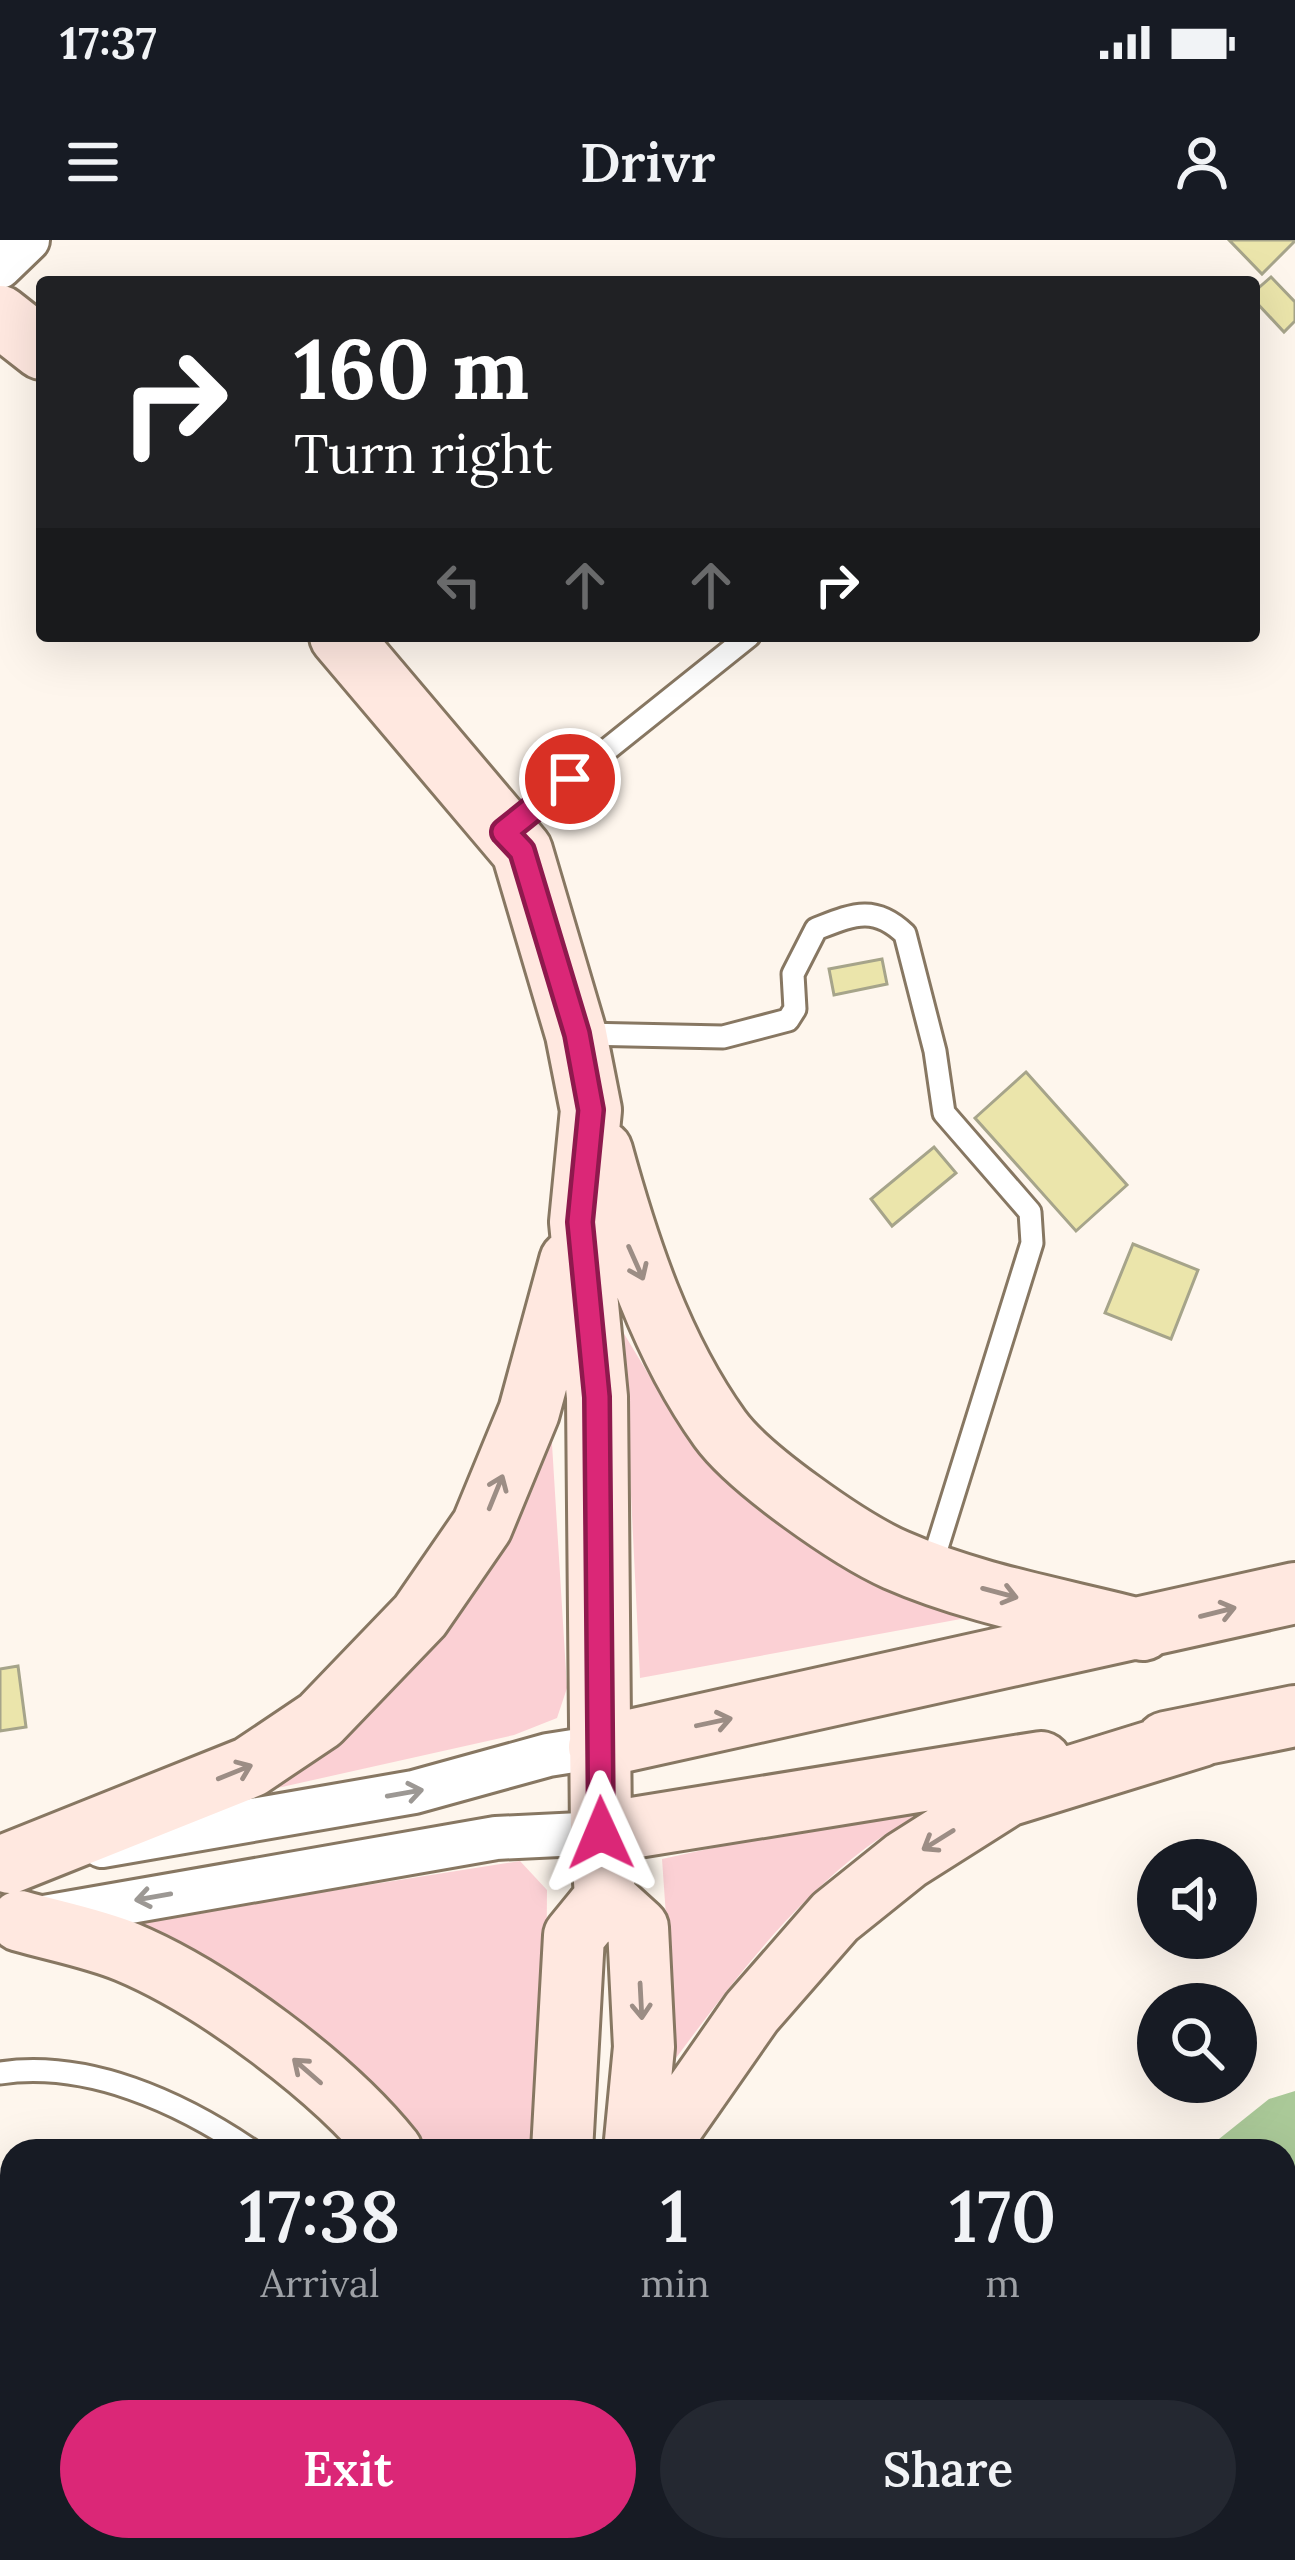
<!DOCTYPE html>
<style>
:root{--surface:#171b24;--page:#242831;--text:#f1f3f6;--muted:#9ea1a6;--accent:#db2777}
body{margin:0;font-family:Lora,serif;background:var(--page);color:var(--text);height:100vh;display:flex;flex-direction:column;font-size:45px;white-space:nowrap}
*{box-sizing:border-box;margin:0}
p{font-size:39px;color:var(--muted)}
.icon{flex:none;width:66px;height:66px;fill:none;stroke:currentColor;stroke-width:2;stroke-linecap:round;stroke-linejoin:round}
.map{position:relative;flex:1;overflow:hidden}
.panel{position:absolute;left:0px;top:1899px;width:1296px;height:423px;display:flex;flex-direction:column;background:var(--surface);border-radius:36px 36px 0 0;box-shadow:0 12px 48px #0002}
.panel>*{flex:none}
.guide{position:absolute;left:36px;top:36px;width:1224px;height:366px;border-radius:12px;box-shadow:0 12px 48px #0002;background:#202124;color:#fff;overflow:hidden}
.tools{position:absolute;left:1137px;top:1599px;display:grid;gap:24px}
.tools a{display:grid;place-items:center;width:120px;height:120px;border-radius:50%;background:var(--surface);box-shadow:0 12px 48px #0002;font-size:60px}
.pin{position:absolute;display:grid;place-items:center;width:102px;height:102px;color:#fff;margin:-51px;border:6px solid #fff;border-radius:50%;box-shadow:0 3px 12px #0007}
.me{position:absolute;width:132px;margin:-66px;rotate:359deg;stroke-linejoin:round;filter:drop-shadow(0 0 9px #0008)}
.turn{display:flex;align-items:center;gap:42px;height:252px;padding:0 60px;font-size:54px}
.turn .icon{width:156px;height:156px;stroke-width:2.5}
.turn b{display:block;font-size:84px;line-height:102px}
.lanes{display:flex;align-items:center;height:114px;padding:0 60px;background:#0003;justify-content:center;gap:60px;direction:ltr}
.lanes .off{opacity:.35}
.eta{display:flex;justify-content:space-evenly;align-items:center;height:204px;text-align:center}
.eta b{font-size:72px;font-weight:600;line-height:84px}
.primary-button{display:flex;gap:24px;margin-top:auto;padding:24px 60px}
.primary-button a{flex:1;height:138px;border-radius:72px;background:var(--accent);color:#fff;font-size:48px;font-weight:600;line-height:138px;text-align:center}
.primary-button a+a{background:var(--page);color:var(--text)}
.status{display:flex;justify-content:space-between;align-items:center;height:84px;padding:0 60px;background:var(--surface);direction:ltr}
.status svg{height:33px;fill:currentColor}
header{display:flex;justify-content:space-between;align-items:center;height:156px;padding:0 60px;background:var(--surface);font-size:54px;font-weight:600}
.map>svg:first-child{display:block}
</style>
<div class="status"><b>17:37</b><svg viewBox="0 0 49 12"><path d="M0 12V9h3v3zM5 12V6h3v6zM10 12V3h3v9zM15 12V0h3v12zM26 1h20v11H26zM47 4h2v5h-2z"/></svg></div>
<header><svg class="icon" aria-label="menu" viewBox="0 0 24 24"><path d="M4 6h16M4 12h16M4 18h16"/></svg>Drivr<svg class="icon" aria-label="person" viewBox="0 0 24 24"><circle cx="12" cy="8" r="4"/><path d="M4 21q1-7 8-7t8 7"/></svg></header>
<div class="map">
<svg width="1295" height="2320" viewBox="0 0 1295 2320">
<rect width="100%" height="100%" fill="#fef6ed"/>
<path fill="#fbd0d4" d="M623,1092L670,1170L722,1228L999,1372L640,1438Z
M548,1139L567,1448L557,1478L514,1495L206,1564L308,1501Z
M963,1553C932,1570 896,1586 867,1607C790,1665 733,1741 676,1818L662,1619Z
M520,1621L547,1650L546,1780L531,1911H427L407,1883C324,1807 235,1708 121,1684Z"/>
<path fill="#aac998" d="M1295,1851V1980L1284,1990V1911H1204L1269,1859Z
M770,2310H998L992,2320H763Z"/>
<path fill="#ebe5ab" stroke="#a6a48a" stroke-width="3" d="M1229,0H1295V1L1262,34Z
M1271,37L1295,62V81L1284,92L1254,60V52Z
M882,719L887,744L834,755L829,729Z
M1026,832L1127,945L1076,991L975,878Z
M934,907L956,933L892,986L871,959Z
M1133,1004L1198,1030L1171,1099L1105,1073Z
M18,1426L26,1487L0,1491V1429Z"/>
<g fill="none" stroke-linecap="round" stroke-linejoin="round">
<g stroke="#877762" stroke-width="27">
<path id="lane" d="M509,588L749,396
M583,794L723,797L788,780L795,769L793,734L816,689C852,675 874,664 905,694L935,811L944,873L1030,972L1032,1003L931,1327
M0,1833C88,1820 180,1862 252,1911
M314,2320L319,2310"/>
</g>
<g stroke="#877762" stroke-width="48">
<path id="street" d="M0,27L28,0
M102,1606L414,1552L548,1515L599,1507
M33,1679L496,1598L601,1593
M1284,2260L1295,2247
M1234,2320L1242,2310"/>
</g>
<g stroke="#877762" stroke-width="66">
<path id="secondary" d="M0,76L42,109
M340,396L522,611L576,794L591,870L580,982L597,1157L601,1593L605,1658L638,1688L644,1807L634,1911
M602,911C628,1006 661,1107 720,1189C749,1229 849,1299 896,1320C973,1354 1062,1369 1143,1390
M1166,1502L1295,1476
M599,1507L1295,1353
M601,1593L1041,1522
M10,1623L250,1527L320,1480L420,1376L482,1286L529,1172L570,1021
M20,1681C55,1691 93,1698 127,1712C213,1748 334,1838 392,1911
M562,1911L574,1696L605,1658
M655,1911L752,1772L835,1677L906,1620L1007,1556L1201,1496
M451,2320L455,2310
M523,2320L527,2310"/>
</g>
<use href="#lane" stroke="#fff" stroke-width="21"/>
<use href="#street" stroke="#fff" stroke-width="42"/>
<use href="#secondary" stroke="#ffe8e0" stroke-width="60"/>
</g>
<defs><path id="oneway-shaft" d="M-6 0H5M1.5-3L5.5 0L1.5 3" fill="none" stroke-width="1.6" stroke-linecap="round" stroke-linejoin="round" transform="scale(3)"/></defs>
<g stroke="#9c8d85">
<use href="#oneway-shaft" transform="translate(636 1023) rotate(66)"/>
<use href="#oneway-shaft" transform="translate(496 1252) rotate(-68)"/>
<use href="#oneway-shaft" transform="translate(1000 1353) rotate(15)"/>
<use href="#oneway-shaft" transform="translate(1218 1372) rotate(-14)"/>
<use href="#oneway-shaft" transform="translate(714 1482) rotate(-12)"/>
<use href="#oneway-shaft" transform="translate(235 1532) rotate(-22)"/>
<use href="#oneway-shaft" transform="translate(938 1600) rotate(148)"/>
<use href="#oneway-shaft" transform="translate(641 1761) rotate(87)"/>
<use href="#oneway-shaft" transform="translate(307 1831) rotate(-139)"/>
</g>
<g stroke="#9c9894">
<use href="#oneway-shaft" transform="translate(405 1553) rotate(-10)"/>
<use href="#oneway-shaft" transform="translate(153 1657) rotate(170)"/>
</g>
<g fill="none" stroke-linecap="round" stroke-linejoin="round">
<g stroke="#8e194d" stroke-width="30">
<path id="route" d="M570,539L504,592L522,611L577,794L591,870L580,982L597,1157L601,1593"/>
</g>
<use href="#route" stroke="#db2777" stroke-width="21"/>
</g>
</svg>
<div class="tools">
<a><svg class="icon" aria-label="sound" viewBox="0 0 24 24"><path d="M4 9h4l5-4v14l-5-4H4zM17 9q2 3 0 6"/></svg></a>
<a><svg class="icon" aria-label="search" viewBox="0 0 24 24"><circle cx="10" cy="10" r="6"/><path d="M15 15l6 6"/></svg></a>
</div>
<div class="pin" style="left:570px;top:539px;background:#d93025"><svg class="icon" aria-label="arrive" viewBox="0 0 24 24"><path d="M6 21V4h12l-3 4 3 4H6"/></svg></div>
<svg class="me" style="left:601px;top:1593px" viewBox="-20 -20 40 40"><path d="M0-17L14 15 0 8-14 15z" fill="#db2777" stroke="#fff" stroke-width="4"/></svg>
<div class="guide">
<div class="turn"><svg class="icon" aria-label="right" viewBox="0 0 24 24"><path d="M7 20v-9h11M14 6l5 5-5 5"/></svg><div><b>160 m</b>Turn right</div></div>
<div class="lanes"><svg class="icon off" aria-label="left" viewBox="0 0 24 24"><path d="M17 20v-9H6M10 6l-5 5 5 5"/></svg><svg class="icon off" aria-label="ahead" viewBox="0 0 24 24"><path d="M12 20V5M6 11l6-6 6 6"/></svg><svg class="icon off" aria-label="ahead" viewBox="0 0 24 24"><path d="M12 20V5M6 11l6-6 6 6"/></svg><svg class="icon" aria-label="right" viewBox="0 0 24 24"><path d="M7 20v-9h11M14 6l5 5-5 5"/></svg></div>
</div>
<section class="panel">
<div class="eta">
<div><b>17:38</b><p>Arrival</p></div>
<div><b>1</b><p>min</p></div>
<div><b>170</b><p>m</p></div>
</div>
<div class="primary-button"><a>Exit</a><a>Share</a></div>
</section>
</div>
